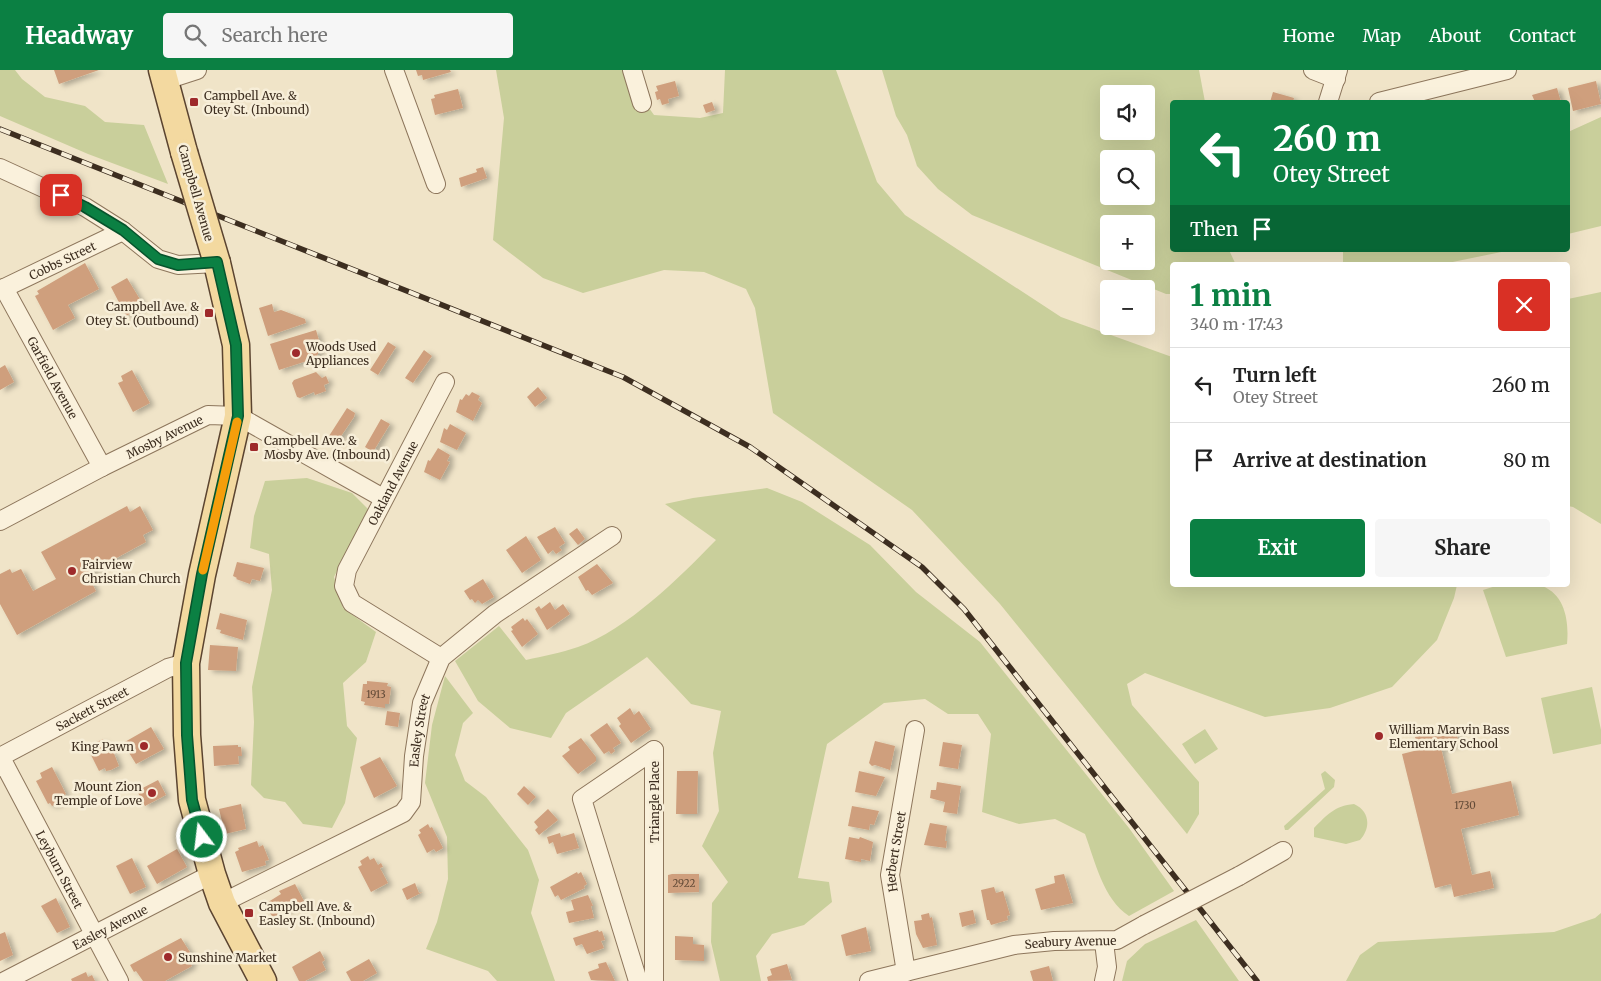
<!DOCTYPE html>
<meta charset="utf-8">
<style>
:root{--surface:#fff;--page:#f6f6f6;--text:#222;--muted:#767676;--line:#e0e0e0;--accent:#0b8043}
body{margin:0;font-family:Merriweather,serif;background:var(--page);color:var(--text);height:100vh;display:flex;flex-direction:column;font-size:19px;white-space:nowrap}
*{box-sizing:border-box;margin:0}
p{font-size:16px;color:var(--muted)}
.icon{flex:none;width:28px;height:28px;fill:none;stroke:currentColor;stroke-width:2;stroke-linecap:round;stroke-linejoin:round}
.map{position:relative;flex:1;overflow:hidden}
.panel{position:absolute;left:1170px;top:192px;width:400px;height:325px;display:flex;flex-direction:column;background:var(--surface);border-radius:5px;box-shadow:0 5px 20px #0002}
.panel>*{flex:none}
.top-card{position:absolute;left:1170px;top:30px;width:400px;height:152px;border-radius:5px;box-shadow:0 5px 20px #0002;background:#0b8043;color:#fff;overflow:hidden}
.fabs{position:absolute;left:1100px;top:15px;display:grid;gap:10px}
.fabs a{display:grid;place-items:center;width:55px;height:55px;border-radius:5px;background:var(--surface);box-shadow:0 5px 20px #0002;font-size:25px}
.pin{position:absolute;display:grid;place-items:center;width:42px;height:42px;color:#fff;margin:-21px;border-radius:10px;box-shadow:0 2px 8px #0006}
.me{position:absolute;width:55px;margin:-28px;rotate:345deg;stroke-linejoin:round;filter:drop-shadow(0 0 4px #0008)}
.turn{display:flex;align-items:center;gap:18px;height:105px;padding:0 20px;font-size:22px}
.turn .icon{width:65px;height:65px;stroke-width:2.5}
.turn b{display:block;font-size:35px;line-height:42px}
.then{display:flex;align-items:center;height:48px;padding:0 20px;background:#0003;gap:10px;font-size:19px}
.round{display:grid;place-items:center;flex:none;width:52px;height:52px;border-radius:5px;background:var(--page)}
.headline{display:flex;align-items:center;justify-content:space-between;height:85px;padding:0 20px}
h1{font-size:30px;font-weight:700;line-height:38px;color:var(--accent)}
.cta{display:flex;gap:10px;margin-top:auto;padding:10px 20px}
.cta a{flex:1;height:58px;border-radius:5px;background:var(--accent);color:#fff;font-size:20px;font-weight:700;line-height:58px;text-align:center}
.cta a+a{background:var(--page);color:var(--text)}
ul{padding:0;list-style:none}
li{display:flex;align-items:center;gap:15px;height:75px;padding:0 20px;border-top:1px solid var(--line)}
li div{flex:1}
li b{display:block;font-size:19px}
li em{font-style:normal}
header{display:flex;align-items:center;gap:30px;box-sizing:border-box;height:70px;padding:0 25px;background:var(--accent);color:#fff}
header strong{font-size:24px}
nav{display:flex;gap:28px;margin-inline-start:auto;font-size:18px}
.search{width:350px;height:45px;background:var(--page);display:flex;align-items:center;gap:12px;box-sizing:border-box;padding:0 18px;border-radius:5px;color:var(--muted);font-size:19px}
.map>svg:first-child{display:block}
</style>
<header>
<strong>Headway</strong>
<div class="search"><svg class="icon" aria-label="search" viewBox="0 0 24 24"><circle cx="10" cy="10" r="6"/><path d="M15 15l6 6"/></svg>Search here</div>
<nav><a>Home</a><a>Map</a><a>About</a><a>Contact</a></nav>
</header>
<div class="map">
<svg width="1601" height="911" viewBox="0 0 1601 911">
<defs>
<filter id="shadow"><feDropShadow dx="4.5" dy="2.5" stdDeviation="2.5" flood-color="#0004"/></filter>
</defs>
<rect width="100%" height="100%" fill="#f0e4c8"/>
<path fill="#c9cf9b" fill-rule="evenodd" d="M0,0H15L22,9L45,27L85,36L105,52L144,55L168,114L88,84L0,46Z
M496,0H622L654,45L700,48L723,43L725,0H836L877,112L905,145L1061,247L1172,287V515H1457L1454,528L1437,570L1392,617L1330,638L1265,647L1145,603L1127,614L1132,635L1199,712V744L1187,764L1000,534L912,440L773,343L755,238L746,219L704,202L664,200L583,223L543,208L493,170L504,48Z
M882,0H1199L1205,32H1172V180H1229L1236,195H1172V224H1166L972,145L938,119L917,96L907,65L896,46ZM1109,24H1146V61H1109ZM1109,89H1146V126H1109ZM1109,154H1146V191H1109Z
M1601,47V156L1568,164V62Z
M1343,180H1511L1438,195H1343Z
M1601,222V454L1573,437L1568,436V229Z
M307,408L352,423L368,439L334,507L343,538L376,562L366,592L343,613L347,656L357,668L345,733L332,758L303,754L285,732L264,728L251,715L254,652L252,617L272,520L269,484L250,478L254,446L265,411Z
M767,418L802,432L870,475L916,522L980,572L1129,758L1174,821L1129,846C1103,829 1095,791 1085,764L1055,749L1019,754L982,742L991,664L978,644H948L925,629L884,633L827,674L798,808L829,812L832,832L804,855L772,864L756,886L761,911H720L711,872L712,833L728,812L702,776L719,741L713,683L721,641L691,634L647,587L566,643L551,668L510,658L478,631L455,591L499,556L526,590C543,586 561,583 578,577C627,560 680,507 716,470L665,434L693,428Z
M1499,515C1511,515 1531,511 1542,516C1566,525 1569,553 1567,574L1506,587L1483,520Z
M445,606L473,643L463,653L455,685L465,711L486,727L528,780L539,810L531,843L555,911H497L488,901L426,879L437,852L448,809L447,767L425,713L432,655Z
M1592,617L1601,660V674L1553,684L1541,628Z
M1205,659L1218,679L1195,694L1182,674Z
M1325,701L1335,710L1334,717L1288,760H1285L1284,756L1325,719L1321,704Z
M1354,734C1370,741 1371,758 1360,770L1346,774L1314,767V758C1327,745 1334,736 1354,734Z
M1601,843V911H1346L1360,885L1378,872L1554,862L1595,848Z
M1196,850L1239,911H1122L1127,891L1145,874Z"/>
<path fill="#cf9f7d" filter="url(#shadow)" d="M54,0H99L59,14Z
M416,0H450L451,2L423,10L422,5L418,6Z
M675,11L679,26L668,29L669,33L662,35L660,29L657,30L655,22L658,21L656,16Z
M1596,11L1601,34L1573,41L1568,18Z
M1557,18L1561,32H1535L1532,25Z
M458,19L463,38L435,45L431,29L435,28L434,25Z
M1273,22L1294,28L1293,32H1270Z
M712,32L715,40L706,43L703,35Z
M483,97L487,108L461,117L459,108L477,102L476,99Z
M85,193L99,219L68,235L75,248L53,260L35,226L39,224L37,221Z
M127,208L144,236L126,246L111,217Z
M272,234L274,242L281,240L305,249L306,253L268,266L259,238Z
M316,260L321,277L316,288L279,300L270,274Z
M388,272L396,277L378,305L370,300Z
M424,280L432,286L413,313L405,308Z
M5,295L14,312L0,320V298Z
M132,300L150,333L133,342L118,313L123,311L121,306Z
M316,302L322,308L326,306L329,313L324,315L326,321L315,325L314,322L300,328L297,327L292,313L294,310Z
M538,317L547,328L535,337L527,327Z
M472,322L480,326L478,330L482,333L473,351L456,342L460,329L462,330L466,324L469,326Z
M347,338L355,343L354,347L337,372L329,366Z
M381,349L390,354L373,382L365,377Z
M450,354L466,363L457,380L440,372L444,358L447,360Z
M438,378L450,385L447,391L450,392L440,410L424,402L428,390L430,391Z
M127,436L130,442L140,436L153,460L143,465L146,472L87,504L96,521L17,565L0,534V504L10,499L12,503L21,499L33,521L56,509L41,482Z
M555,457L565,473L559,477L562,480L556,484L553,480L548,484L537,467Z
M577,458L585,469L578,475L569,464Z
M526,466L541,490L522,503L506,480Z
M237,492L264,498L260,511L252,509L250,514L236,509L237,508L233,506Z
M597,494L613,513L592,525L588,520L586,521L578,507Z
M483,509L494,527L482,534L478,530L475,533L472,529L470,530L464,521Z
M550,532L555,540L563,534L570,544L547,560L535,539L539,536L541,539Z
M220,543L247,550L243,570L220,563L221,560L216,559Z
M523,548L525,551L527,549L538,564L522,577L511,561L513,560L511,557Z
M210,575L238,577L236,601L208,600Z
M367,611L388,613L387,616L391,617L389,634H385V638L364,635L365,632L361,631L363,614H367Z
M630,638L634,645L639,641L651,659L631,673L619,656L621,654L617,648Z
M387,641L400,643L398,657L385,655Z
M607,653L621,673L613,678L615,681L611,684L609,681L604,684L590,665Z
M151,657L164,679L136,694L123,673Z
M1455,658L1459,674L1441,678L1452,724L1511,711L1519,745L1461,759L1472,805L1490,801L1494,818L1454,827L1451,814L1435,818L1402,684L1418,680L1415,667Z
M581,668L596,687V691L578,704L562,686L570,680L568,677Z
M103,669L110,683L113,681L119,696L111,700L106,701L105,698L99,701L87,677Z
M875,671L895,676L890,700L875,695L872,696L869,693Z
M943,672L962,675L958,699L939,696Z
M238,675V677H241L242,686H238L239,694L214,696L213,676Z
M380,687L397,716L374,728L360,697Z
M52,697L66,724L59,728L61,732L52,736L50,733L48,734L36,711L42,708L40,703Z
M677,701H698L697,744H676Z
M859,701L885,707L876,726L855,722Z
M158,710L166,725L145,736L137,721Z
M937,712L961,716L957,744L943,742L945,732L930,728L931,720H936Z
M524,716L536,727L528,735L517,724Z
M241,734L246,759L225,764L219,739Z
M852,736L879,741L874,755L870,754L869,760L848,756Z
M548,739L558,750L539,765L535,760L538,757L534,752Z
M930,753L947,756L945,771H947L946,778L924,775Z
M428,754L430,758L432,757L443,778L436,782L434,779L427,783L418,765L421,763L419,760Z
M560,763L561,767L574,763L579,778L557,784L553,772L549,774L547,767Z
M849,767L859,769L860,767L873,772L870,791L861,789V792L845,789Z
M257,771L259,777L263,775L269,790L265,791L266,795L242,802L235,782L239,780L238,778Z
M177,779L187,797L157,814L147,796Z
M368,786L370,790L374,788L378,795L381,793L383,797L380,798L388,813L371,822L358,797L362,795L360,791Z
M132,788L146,817L130,824L116,796Z
M577,802L578,804L581,802L587,814L584,816L585,818L561,830L558,825L555,827L550,817Z
M672,804H699V822L668,823V805Z
M1064,804L1073,833L1041,840L1035,819L1055,813L1054,806Z
M415,813L419,823L423,822L407,830L402,819Z
M295,814L304,831L273,848L265,834L281,824L279,821Z
M994,817L996,823L1003,821L1010,845L1007,846L1008,850L991,855L989,850H987L981,820Z
M588,825L593,836H591L594,848L569,853L566,842L574,840L571,830Z
M56,828L70,857L57,863L41,836Z
M973,840L976,853L962,857L959,843Z
M929,843L930,848L932,847L937,875L923,878L916,864L914,851L922,850L921,845Z
M866,857L871,881L846,886L841,865Z
M598,860L599,862L602,861L605,870L601,871L604,878L587,884L582,874L576,876L573,868Z
M5,862L13,885L0,891V864Z
M675,866L693,867V874L704,875V891L675,890Z
M181,868L195,890L190,892L192,896L165,911H143L136,901L134,902L130,895Z
M320,881L325,890L322,892L326,900L305,911H299L292,897Z
M369,889L377,903L363,911H351L346,902Z
M606,892L615,911L591,910L588,902L599,898L598,894Z
M787,894L792,910L768,911L767,907L772,905L770,899Z
M1049,896L1053,911H1033L1030,901Z
M86,902L88,907L92,905L95,911H72L71,909Z"/>
<g fill="none" stroke-linecap="round" stroke-linejoin="round">
<g stroke="#8d765c" stroke-width="20">
<g id="street">
<path d="M394,0L436,114"/>
<path d="M632,0L642,33"/>
<path d="M1313,0L1336,9"/>
<path d="M163,11L197,0"/>
<path d="M1328,32L1338,0"/>
<path d="M1379,32L1507,0"/>
<path d="M0,98L85,137L123,161L158,189L178,195L217,193"/>
<path id="s1" d="M4,218L102,397"/>
<path id="s2" d="M0,220L123,161"/>
<path id="s3" d="M0,451L102,397L208,345L238,346L383,428"/>
<path id="s4" d="M441,588L352,533L344,516L347,500L445,312"/>
<path d="M654,680V911"/>
<path id="s5" d="M0,686L119,911"/>
<path id="s6" d="M0,687L168,598L186,593"/>
<path d="M1239,806L1283,781"/>
<path id="s7" d="M222,833L403,743L411,732L414,686L422,633L441,588L495,544L612,466"/>
<path id="s8" d="M906,902L890,805L915,660"/>
<path id="s9" d="M5,911L212,804"/>
<path d="M638,911L582,729L654,680"/>
<path id="s10" d="M869,911L1014,875L1054,871L1117,870L1144,855"/>
<path d="M1104,911L1107,897L1104,872"/>
</g>
</g>
<g stroke="#5b4430" stroke-width="29">
<path id="primary" d="M162,0L184,82
M217,193L236,275L238,346L202,505L186,593L187,665L192,730L212,804L222,833L263,911"/>
</g>
<use href="#street" stroke="#faf1dc" stroke-width="18"/>
<use href="#primary" stroke="#f3d9a0" stroke-width="26"/>
<g stroke="#3d2e20" stroke-width="5.5">
<path id="rail" d="M0,59L623,307L750,377L922,497L964,539L1257,911"/>
</g>
<use href="#rail" stroke="#f7eed8" stroke-width="4" stroke-dasharray="11" stroke-linecap="butt"/>
<g stroke="#8d765c" stroke-width="20" stroke-linecap="butt">
<path id="street-bridge" d="M1144,855L1239,806"/>
</g>
<g stroke="#5b4430" stroke-width="29" stroke-linecap="butt">
<path id="primary-bridge" d="M184,82L217,193"/>
</g>
<use href="#street-bridge" stroke="#faf1dc" stroke-width="18"/>
<use href="#primary-bridge" stroke="#f3d9a0" stroke-width="26"/>
</g>
<g fill="none" stroke-linecap="round" stroke-linejoin="round">
<g stroke="#07532c" stroke-width="12">
<path id="route" d="M61,125L85,137L123,160L158,189L178,195L217,192L236,275L238,346L202,504L186,593L187,665L192,730L202,767"/>
</g>
<use href="#route" stroke="#0b8043" stroke-width="9"/>
<path stroke="#f59e0b" stroke-width="9" d="M203,500L237,352"/>
</g>
<g fill="#9e2a2b" stroke="#f7eed8" stroke-width="2">
<rect x="189" y="27" width="10" height="10" rx="2.5"/>
<rect x="204" y="238" width="10" height="10" rx="2.5"/>
<circle cx="296" cy="283" r="5"/>
<rect x="249" y="372" width="10" height="10" rx="2.5"/>
<circle cx="72" cy="501" r="5"/>
<circle cx="1379" cy="666" r="5"/>
<circle cx="144" cy="676" r="5"/>
<circle cx="152" cy="723" r="5"/>
<rect x="244" y="838" width="10" height="10" rx="2.5"/>
<circle cx="168" cy="887" r="5"/>
</g>
<g text-anchor="middle" dominant-baseline="central" stroke-width="5" stroke-linejoin="round" paint-order="stroke">
<g font-size="10" fill="#624a37">
<text x="376" y="624">1913</text>
<text x="1465" y="735">1730</text>
<text x="684" y="813">2922</text>
</g>
<g font-size="12" fill="#3d2e20" stroke="#f7eed8" text-anchor="start">
<text x="204" y="25">Campbell Ave. &amp;<tspan x="204" dy="14">Otey St. (Inbound)</tspan></text>
<text x="199" y="236" text-anchor="end">Campbell Ave. &amp;<tspan x="199" dy="14">Otey St. (Outbound)</tspan></text>
<text x="306" y="276">Woods Used<tspan x="306" dy="14">Appliances</tspan></text>
<text x="264" y="370">Campbell Ave. &amp;<tspan x="264" dy="14">Mosby Ave. (Inbound)</tspan></text>
<text x="82" y="494">Fairview<tspan x="82" dy="14">Christian Church</tspan></text>
<text x="1389" y="659">William Marvin Bass<tspan x="1389" dy="14">Elementary School</tspan></text>
<text x="134" y="676" text-anchor="end">King Pawn</text>
<text x="142" y="716" text-anchor="end">Mount Zion<tspan x="142" dy="14">Temple of Love</tspan></text>
<text x="259" y="836">Campbell Ave. &amp;<tspan x="259" dy="14">Easley St. (Inbound)</tspan></text>
<text x="178" y="887">Sunshine Market</text>
</g>
<g font-size="12" fill="#3d2e20" stroke="#f7eed8">
<text transform="translate(196 123) rotate(74)">Campbell Avenue</text>
<text stroke="none"><textPath href="#s2" startOffset="69">Cobbs Street</textPath></text>
<text stroke="none"><textPath href="#s1" startOffset="102">Garfield Avenue</textPath></text>
<text stroke="none"><textPath href="#s3" startOffset="185">Mosby Avenue</textPath></text>
<text stroke="none"><textPath href="#s4" startOffset="238">Oakland Avenue</textPath></text>
<text stroke="none"><textPath href="#s6" startOffset="104">Sackett Street</textPath></text>
<text stroke="none"><textPath href="#s7" startOffset="288">Easley Street</textPath></text>
<text transform="translate(654 732) rotate(-90)">Triangle Place</text>
<text stroke="none"><textPath href="#s8" startOffset="122">Herbert Street</textPath></text>
<text stroke="none"><textPath href="#s5" startOffset="128">Leyburn Street</textPath></text>
<text stroke="none"><textPath href="#s9" startOffset="118">Easley Avenue</textPath></text>
<text stroke="none"><textPath href="#s10" startOffset="206">Seabury Avenue</textPath></text>
</g>
</g>
</svg>
<div class="fabs">
<a><svg class="icon" aria-label="sound" viewBox="0 0 24 24"><path d="M4 9h4l5-4v14l-5-4H4zM17 9q2 3 0 6"/></svg></a>
<a><svg class="icon" aria-label="search" viewBox="0 0 24 24"><circle cx="10" cy="10" r="6"/><path d="M15 15l6 6"/></svg></a>
<a>+</a>
<a>−</a>
</div>
<div class="pin" style="left:61px;top:125px;background:#d93025"><svg class="icon" aria-label="arrive" viewBox="0 0 24 24"><path d="M6 21V4h12l-3 4 3 4H6"/></svg></div>
<svg class="me" style="left:202px;top:767px" viewBox="-20 -20 40 40"><circle r="17" fill="#0b8043" stroke="#fff" stroke-width="3"/><path d="M0-11L8 9 0 5-8 9z" fill="#fff"/></svg>
<div class="top-card">
<div class="turn"><svg class="icon" aria-label="left" viewBox="0 0 24 24"><path d="M17 20v-9H6M10 6l-5 5 5 5"/></svg><div><b>260 m</b>Otey Street</div></div>
<div class="then">Then<svg class="icon" aria-label="arrive" viewBox="0 0 24 24"><path d="M6 21V4h12l-3 4 3 4H6"/></svg></div>
</div>
<section class="panel">
<div class="headline"><div><h1>1 min</h1><p>340 m · 17:43</p></div><a class="round" style="background:#d93025;color:#fff"><svg class="icon" aria-label="close" viewBox="0 0 24 24"><path d="M6 6l12 12M18 6L6 18"/></svg></a></div>
<ul>
<li><svg class="icon" aria-label="left" viewBox="0 0 24 24"><path d="M17 20v-9H6M10 6l-5 5 5 5"/></svg><div><b>Turn left</b><p>Otey Street</p></div><em>260 m</em></li>
<li><svg class="icon" aria-label="arrive" viewBox="0 0 24 24"><path d="M6 21V4h12l-3 4 3 4H6"/></svg><div><b>Arrive at destination</b></div><em>80 m</em></li>
</ul>
<div class="cta"><a>Exit</a><a>Share</a></div>
</section>
</div>
